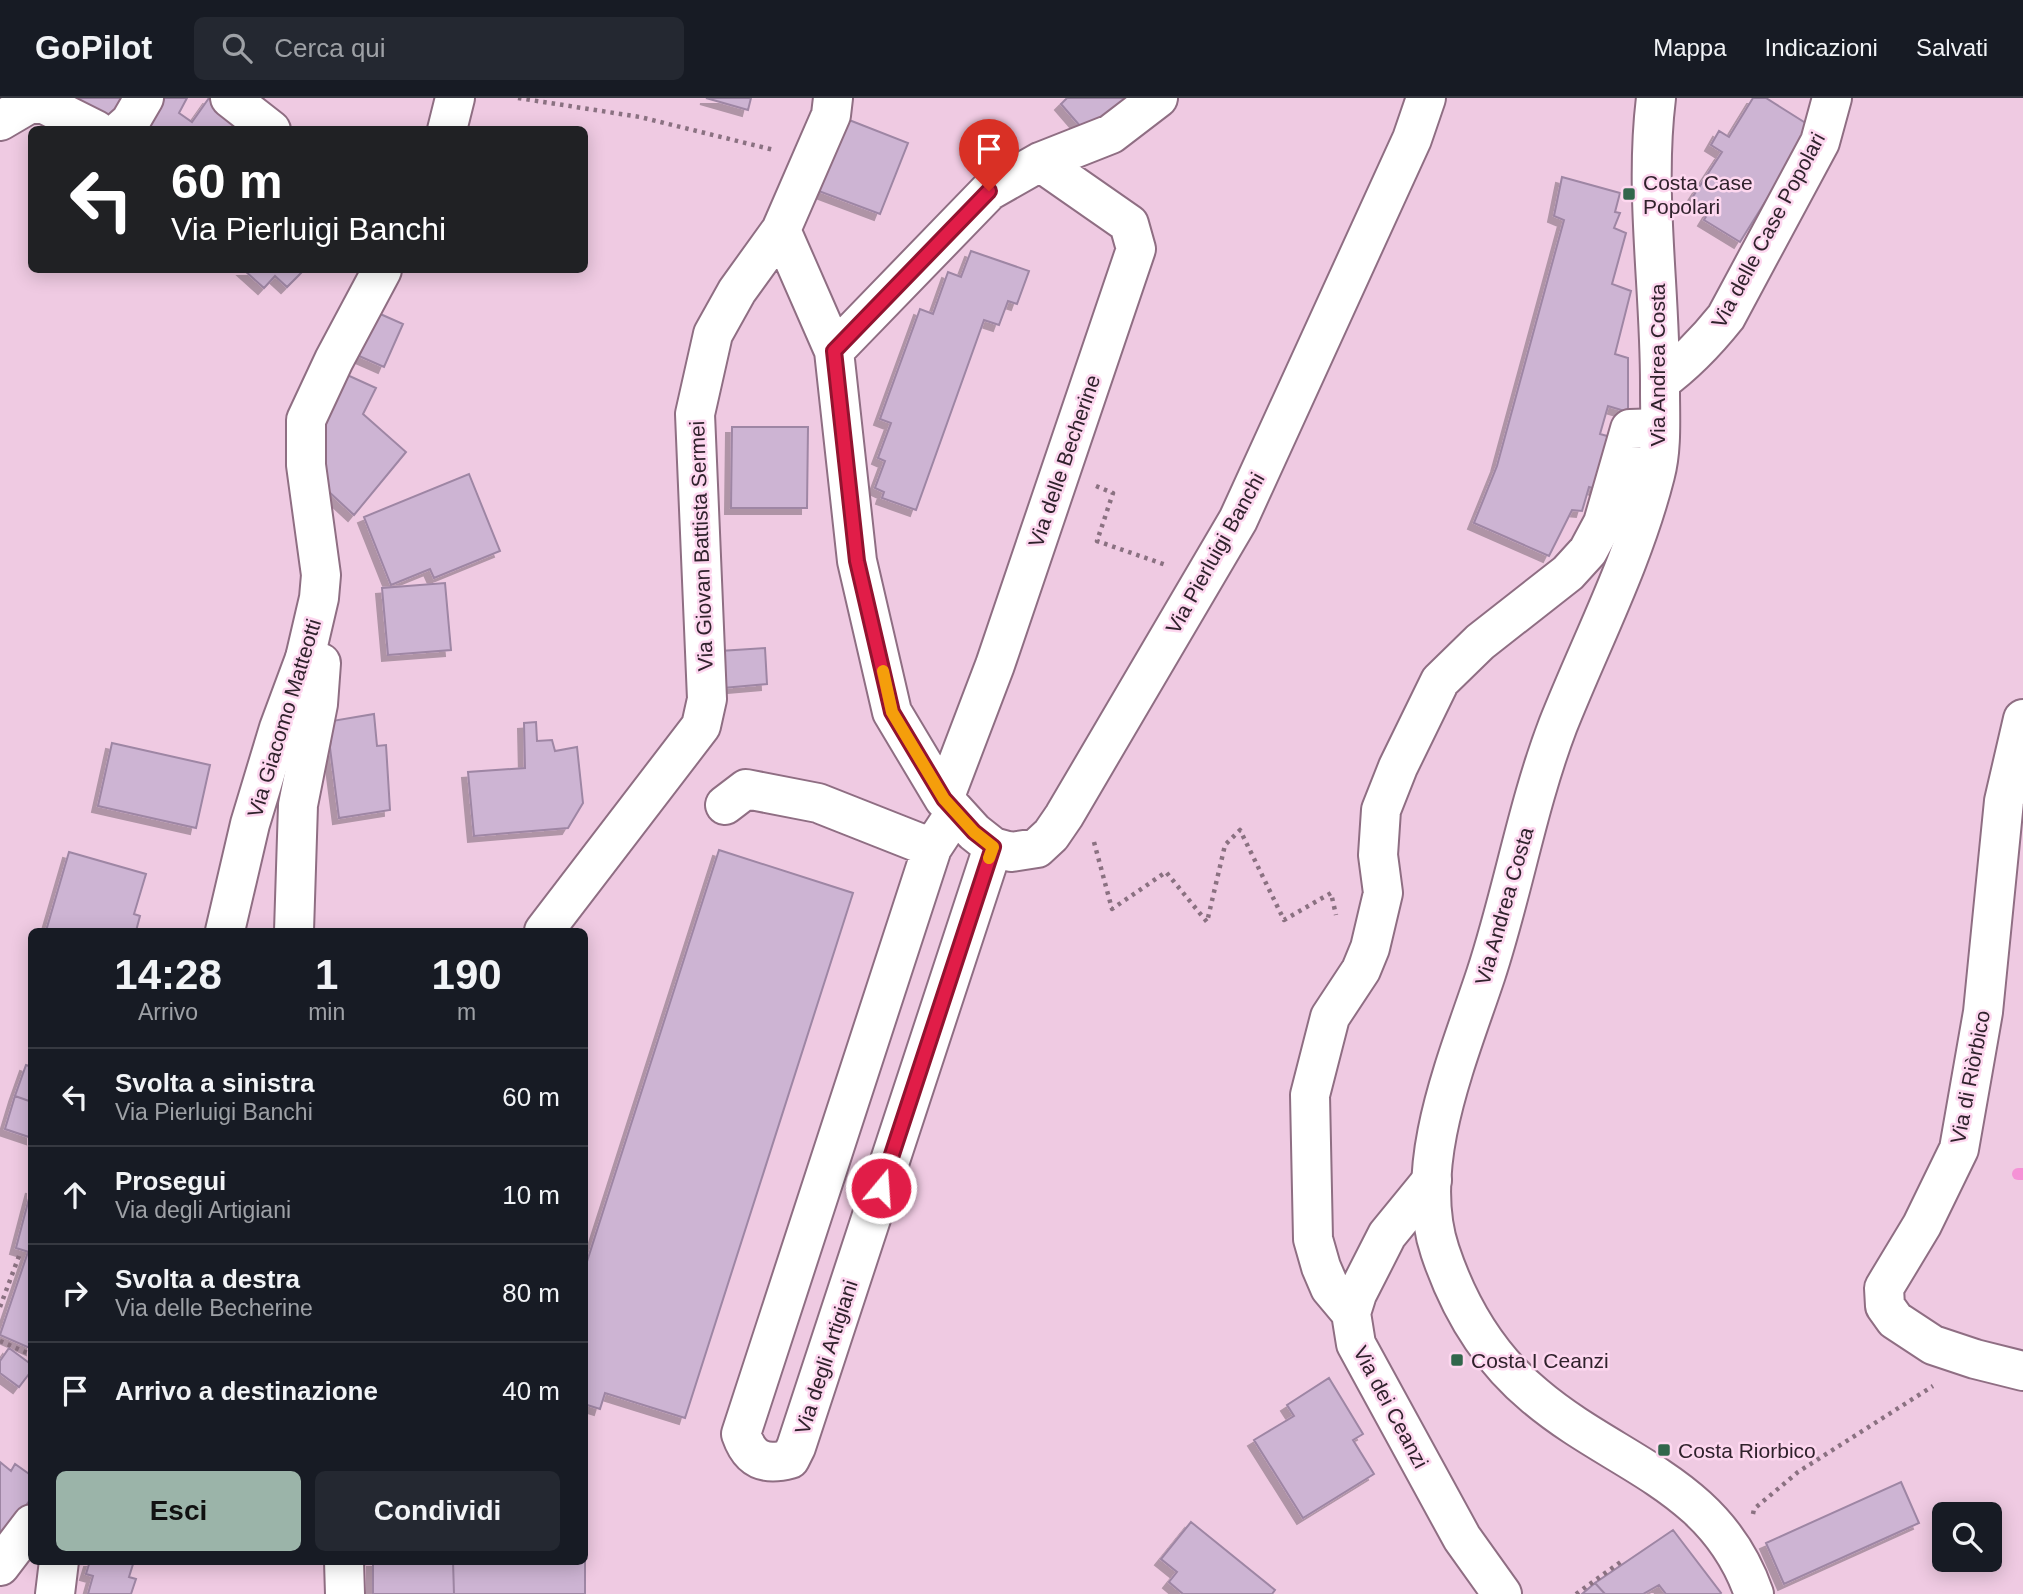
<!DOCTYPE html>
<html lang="it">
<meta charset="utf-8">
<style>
:root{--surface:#171b24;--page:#242831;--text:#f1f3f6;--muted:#9ea1a6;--line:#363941;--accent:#9bb4a9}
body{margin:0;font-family:Arial,sans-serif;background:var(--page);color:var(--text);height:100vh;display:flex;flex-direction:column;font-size:26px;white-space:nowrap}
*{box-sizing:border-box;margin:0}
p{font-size:23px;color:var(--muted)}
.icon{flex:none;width:38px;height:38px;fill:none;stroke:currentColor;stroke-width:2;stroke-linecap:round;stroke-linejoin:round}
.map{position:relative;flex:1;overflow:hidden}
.details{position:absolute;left:28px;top:830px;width:560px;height:637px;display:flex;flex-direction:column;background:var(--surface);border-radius:10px;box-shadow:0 4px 18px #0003}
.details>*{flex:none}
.top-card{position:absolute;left:28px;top:28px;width:560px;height:147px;border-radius:10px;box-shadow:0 4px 18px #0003;background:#202124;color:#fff;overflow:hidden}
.fabs{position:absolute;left:1932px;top:1404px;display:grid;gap:14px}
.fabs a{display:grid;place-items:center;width:70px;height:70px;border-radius:10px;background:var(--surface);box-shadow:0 4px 18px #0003;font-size:35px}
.pin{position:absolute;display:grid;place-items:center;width:60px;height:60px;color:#fff;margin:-72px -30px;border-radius:50% 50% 50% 0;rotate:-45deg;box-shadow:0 0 7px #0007}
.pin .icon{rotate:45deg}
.me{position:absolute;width:77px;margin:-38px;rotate:18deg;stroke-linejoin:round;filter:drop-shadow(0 0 5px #0008)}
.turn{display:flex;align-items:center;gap:24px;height:147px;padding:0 28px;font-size:32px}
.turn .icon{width:91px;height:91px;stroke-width:2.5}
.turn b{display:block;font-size:49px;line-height:60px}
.eta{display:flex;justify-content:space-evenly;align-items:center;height:119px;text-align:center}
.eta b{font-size:42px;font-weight:800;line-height:49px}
.button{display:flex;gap:14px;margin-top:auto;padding:14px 28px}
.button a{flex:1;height:80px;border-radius:10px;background:var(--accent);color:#111;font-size:28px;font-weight:800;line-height:80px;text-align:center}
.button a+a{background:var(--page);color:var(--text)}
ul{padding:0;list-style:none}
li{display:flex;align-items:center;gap:21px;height:98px;padding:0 28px;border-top:2px solid var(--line)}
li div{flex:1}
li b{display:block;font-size:26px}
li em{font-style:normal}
header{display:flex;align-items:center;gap:42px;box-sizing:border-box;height:98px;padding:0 35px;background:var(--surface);border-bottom:2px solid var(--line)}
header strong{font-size:33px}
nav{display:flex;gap:38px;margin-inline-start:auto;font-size:24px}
.search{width:490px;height:63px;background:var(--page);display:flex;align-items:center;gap:18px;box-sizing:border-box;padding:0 24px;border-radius:10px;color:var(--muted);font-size:26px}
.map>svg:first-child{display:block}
</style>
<header>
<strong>GoPilot</strong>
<div class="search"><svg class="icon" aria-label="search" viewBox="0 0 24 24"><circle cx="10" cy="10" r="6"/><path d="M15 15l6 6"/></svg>Cerca qui</div>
<nav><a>Mappa</a><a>Indicazioni</a><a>Salvati</a></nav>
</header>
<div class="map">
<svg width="2023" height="1496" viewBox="0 0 2023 1496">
<defs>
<filter id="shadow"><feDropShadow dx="-6" dy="6" stdDeviation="0" flood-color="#0004"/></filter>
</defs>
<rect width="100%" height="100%" fill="#efcae2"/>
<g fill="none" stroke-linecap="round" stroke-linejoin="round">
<path stroke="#f592d6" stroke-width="12" d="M2018,1076H2023"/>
</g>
<path fill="#cdb4d3" stroke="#9e86a4" stroke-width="2" filter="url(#shadow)" d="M62,0H139L108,25Z
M151,0H187L179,15L192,24L209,0H219L262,32H135Z
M706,0H751L748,12Z
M1067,0H1132L1087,36L1061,6Z
M1753,0H1766L1812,29L1740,144L1704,122L1710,112L1692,100L1722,54L1711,47L1719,33L1729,39Z
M844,20L908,45L880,116L816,92Z
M1562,79L1620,95L1615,114L1620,115L1614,130L1626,135L1612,186L1631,193L1615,256L1628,260V314L1608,308L1600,336L1618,341L1603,393L1589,389L1582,413L1572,412L1549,458L1474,425L1497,368L1564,122L1554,118Z
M971,153L1029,173L1017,206L1008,203L999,227L984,222L916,412L882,400L884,394L875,390L885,363L878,360L891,325L880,321L920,211L933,216L948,174L961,179Z
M244,172H304L287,189L275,178L264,190Z
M378,215L403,226L384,269L359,258Z
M345,276L376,290L363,316L406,354L354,417L327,392L318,329Z
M732,329H808L807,410H731Z
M469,376L500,453L434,480L430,471L391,487L364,419Z
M445,485L451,552L388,557L382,490Z
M765,550L767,586L723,590L720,553Z
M374,616L377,648L386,647L390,712L339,720L330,650L332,623Z
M536,624L537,643L552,642L555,653L577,649L583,705L568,730L474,738L468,674L525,670L524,625Z
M112,645L210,667L196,730L98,708Z
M719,752L853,795L685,1320L605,1295L600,1311L584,1306V1173Z
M69,754L146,776L134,816L140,818L136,833H46Z
M26,967L32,969V1004L15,998Z
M15,998L32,1004V1040L5,1031Z
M32,1089V1155L16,1150Z
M28,1154L32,1155V1251L0,1237Z
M9,1250L32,1267V1272L19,1289L0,1275V1263Z
M1329,1280L1363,1336L1353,1342L1374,1376L1303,1420L1254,1342L1294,1318L1287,1307Z
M0,1364L11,1373L15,1366L32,1378V1399L0,1444Z
M1901,1384L1919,1425L1784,1486L1766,1445Z
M1191,1424L1275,1492L1272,1496H1183L1169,1484L1177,1474L1161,1461Z
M1673,1432L1721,1495L1720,1496H1666L1659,1487L1643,1496H1605L1595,1485Z
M585,1438V1496H454L453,1463H584Z
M90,1463H134L129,1479L136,1481L131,1496H88L93,1478L86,1476Z
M373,1463H453L454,1496H373Z
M1595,1485L1605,1496H1582Z"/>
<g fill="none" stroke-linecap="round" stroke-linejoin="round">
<g stroke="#8f6e83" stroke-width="42">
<path id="minor" d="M230,0L271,32
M0,23L29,6H44L96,32
M121,32L130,24L144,0
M781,132L834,253L857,463L892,614L944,701L974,734L993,749L1011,754L1037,750L1051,737L1064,718L1238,422L1412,41L1426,0
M834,253L989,93L1040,64L1111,36L1158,0
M1660,284C1686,265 1706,244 1726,219L1820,44L1832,0
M2023,621L2004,703L1983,914L1959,1051L1922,1127L1884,1190L1885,1208L1895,1222L1933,1247L1975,1261L2023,1273
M944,701L995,567L1136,151L1129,126L1040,64
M725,707L746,691L818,705L932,750
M955,715L932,750L741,1336C750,1362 764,1368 790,1361L796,1349L993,749
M294,833L298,707L318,606L321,565L305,560
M544,833L701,628L707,601L695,316L713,236L737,193L781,132L831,17L833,0
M1432,1082L1387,1137L1357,1196L1351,1215L1356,1246L1462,1440L1502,1496
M1351,1215L1330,1190L1321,1169L1313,1141L1310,997L1330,919L1361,872L1370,850L1383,795L1378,757L1381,712L1398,669L1440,583L1480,544L1568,475L1588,453L1603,425L1630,331L1660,330
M344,1463L345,1496
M55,1496L59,1463"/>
</g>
<g stroke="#8f6e83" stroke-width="42">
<path id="tertiary" d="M1656,0C1644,97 1661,196 1660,293C1660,320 1662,351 1655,377C1633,464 1591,544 1558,627C1527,708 1513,794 1486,876C1459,958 1411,1067 1440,1153C1459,1210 1489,1260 1535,1298C1615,1366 1716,1385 1754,1496"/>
</g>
<g stroke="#8f6e83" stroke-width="42">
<path id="secondary" d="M447,32L455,0
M225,833L250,726L279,630L305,560L319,500L321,477L306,367V322L334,262L382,172
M0,1468L32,1426"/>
</g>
<path stroke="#8a7181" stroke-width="4.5" stroke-dasharray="3.5 5" stroke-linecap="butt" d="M518,0L640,19L774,52
M1096,388L1113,395L1097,443L1166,467
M1094,744L1112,811L1166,774L1207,824L1225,747L1240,732L1284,822L1331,795L1336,817
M0,1209L19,1158
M0,1243L32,1257
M1753,1416L1754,1411L1798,1374L1933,1288
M1576,1496L1622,1463"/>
<use href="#minor" stroke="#fff" stroke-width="38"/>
<use href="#tertiary" stroke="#fff" stroke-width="38"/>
<use href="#secondary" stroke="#fff" stroke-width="38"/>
</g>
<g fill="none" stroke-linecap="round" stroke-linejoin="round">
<g stroke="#92132f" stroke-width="18">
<path id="route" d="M881,1090L993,749L974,734L944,701L892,614L857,463L834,253L989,93"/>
</g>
<use href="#route" stroke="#e11d48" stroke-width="12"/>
<path stroke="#f59e0b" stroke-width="12" d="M883,573L892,614L944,701L974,734L993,749L989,760"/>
</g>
<g fill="#31664b" stroke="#fdd7ef" stroke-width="2.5">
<rect x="1622" y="89" width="14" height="14" rx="3.5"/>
<rect x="1450" y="1255" width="14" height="14" rx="3.5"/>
<rect x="1657" y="1345" width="14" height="14" rx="3.5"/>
</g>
<g text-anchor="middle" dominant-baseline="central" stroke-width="5" stroke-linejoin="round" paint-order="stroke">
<g font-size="21" fill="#30222c" stroke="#fdd7ef" text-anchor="start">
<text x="1643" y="84">Costa Case<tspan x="1643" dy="24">Popolari</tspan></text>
<text x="1471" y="1262">Costa I Ceanzi</text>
<text x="1678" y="1352">Costa Riorbico</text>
</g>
<g font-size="21" fill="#30222c" stroke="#fdd7ef">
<text transform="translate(1768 132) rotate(-62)">Via delle Case Popolari</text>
<text transform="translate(1657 267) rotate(-90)">Via Andrea Costa</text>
<text transform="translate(1064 363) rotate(-71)">Via delle Becherine</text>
<text transform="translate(701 448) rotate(-92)">Via Giovan Battista Sermei</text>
<text transform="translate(1215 455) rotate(-61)">Via Pierluigi Banchi</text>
<text transform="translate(284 620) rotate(-73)">Via Giacomo Matteotti</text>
<text transform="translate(1504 808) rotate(-74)">Via Andrea Costa</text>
<text transform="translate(1970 979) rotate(-79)">Via di Riòrbico</text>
<text transform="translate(826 1259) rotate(-72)">Via degli Artigiani</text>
<text transform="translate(1391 1309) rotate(62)">Via dei Ceanzi</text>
</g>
</g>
</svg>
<div class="fabs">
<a><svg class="icon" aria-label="search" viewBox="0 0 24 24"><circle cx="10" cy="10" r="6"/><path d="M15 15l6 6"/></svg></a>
</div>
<div class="pin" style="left:989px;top:93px;background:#d93025"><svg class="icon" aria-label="arrive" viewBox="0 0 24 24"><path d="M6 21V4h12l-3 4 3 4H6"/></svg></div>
<svg class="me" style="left:881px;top:1090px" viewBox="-20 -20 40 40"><circle r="17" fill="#e11d48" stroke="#fff" stroke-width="3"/><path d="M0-11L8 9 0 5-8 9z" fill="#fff"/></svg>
<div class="top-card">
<div class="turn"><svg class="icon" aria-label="left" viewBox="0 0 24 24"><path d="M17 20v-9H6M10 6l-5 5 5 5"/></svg><div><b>60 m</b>Via Pierluigi Banchi</div></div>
</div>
<section class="details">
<div class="eta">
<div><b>14:28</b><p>Arrivo</p></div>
<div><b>1</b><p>min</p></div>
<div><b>190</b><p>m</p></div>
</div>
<ul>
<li><svg class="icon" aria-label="left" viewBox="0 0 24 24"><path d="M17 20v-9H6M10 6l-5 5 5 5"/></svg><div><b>Svolta a sinistra</b><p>Via Pierluigi Banchi</p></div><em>60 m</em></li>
<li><svg class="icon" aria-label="ahead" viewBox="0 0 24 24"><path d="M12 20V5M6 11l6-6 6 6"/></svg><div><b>Prosegui</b><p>Via degli Artigiani</p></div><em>10 m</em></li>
<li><svg class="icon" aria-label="right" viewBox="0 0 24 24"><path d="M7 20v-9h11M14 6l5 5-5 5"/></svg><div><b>Svolta a destra</b><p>Via delle Becherine</p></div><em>80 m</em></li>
<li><svg class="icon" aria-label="arrive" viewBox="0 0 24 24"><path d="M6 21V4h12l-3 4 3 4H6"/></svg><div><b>Arrivo a destinazione</b></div><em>40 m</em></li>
</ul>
<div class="button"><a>Esci</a><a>Condividi</a></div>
</section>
</div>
